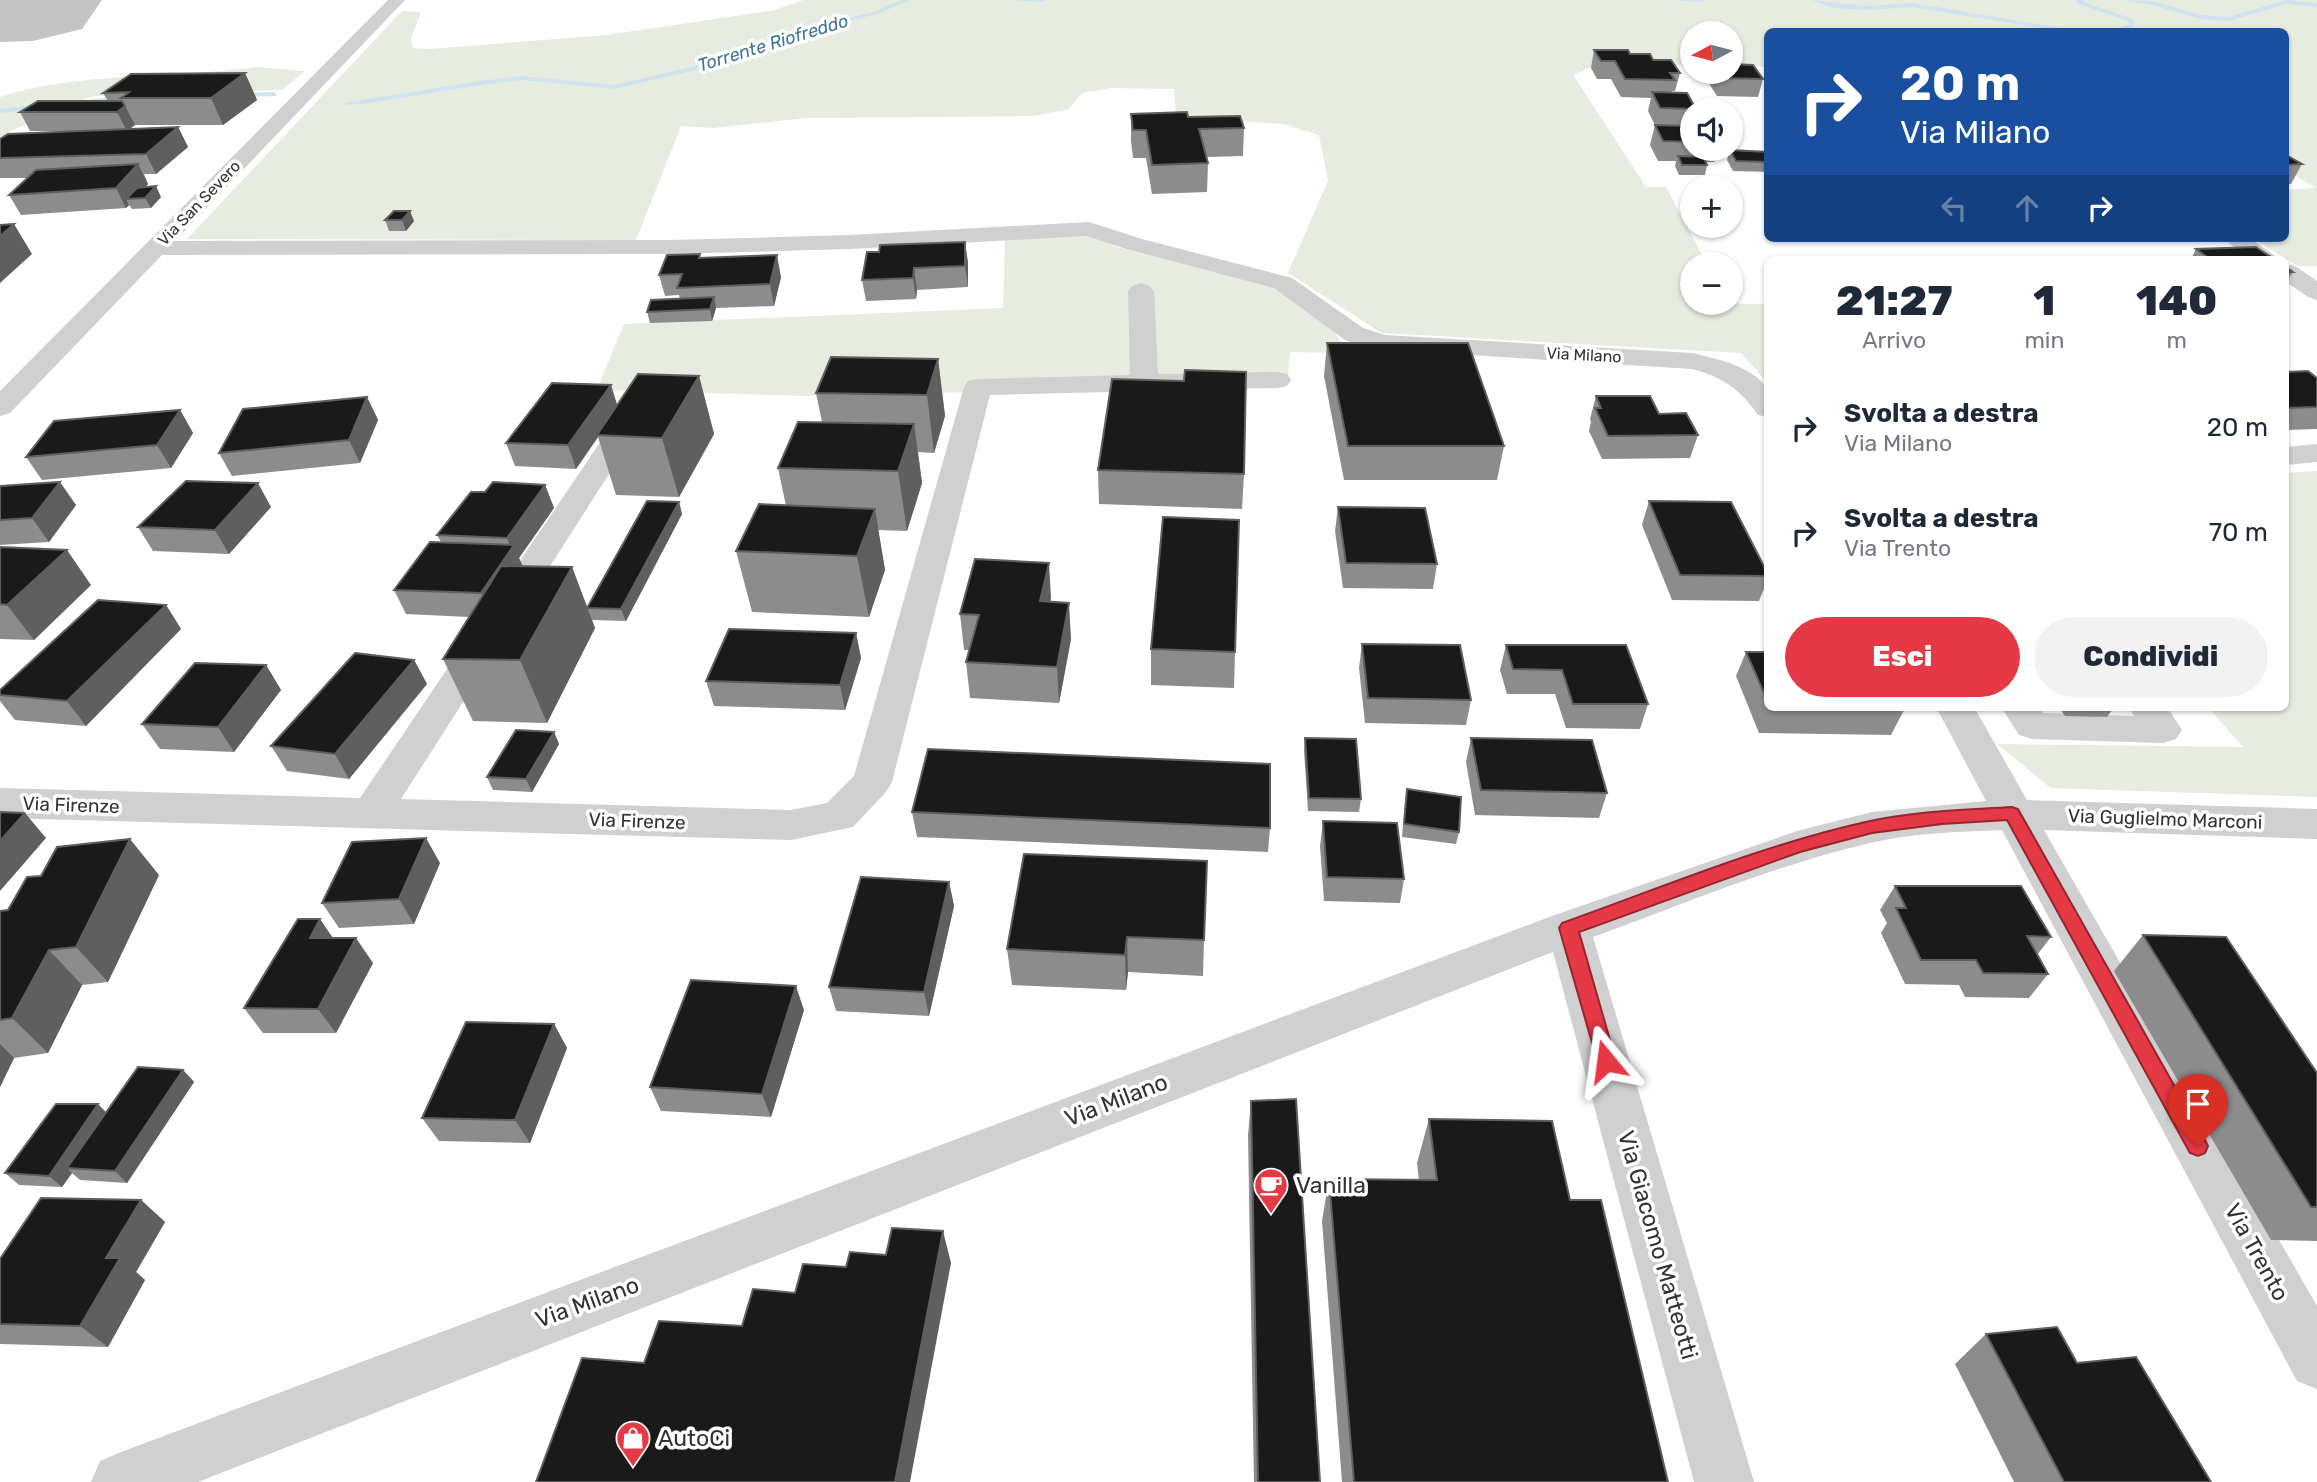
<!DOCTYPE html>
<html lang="it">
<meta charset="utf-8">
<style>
:root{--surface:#fff;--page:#f2f2f3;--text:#1f2937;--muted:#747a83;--accent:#e63946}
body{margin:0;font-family:Rubik,sans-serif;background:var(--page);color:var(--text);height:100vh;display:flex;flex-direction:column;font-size:26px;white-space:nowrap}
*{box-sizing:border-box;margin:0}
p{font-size:23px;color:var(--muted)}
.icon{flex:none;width:38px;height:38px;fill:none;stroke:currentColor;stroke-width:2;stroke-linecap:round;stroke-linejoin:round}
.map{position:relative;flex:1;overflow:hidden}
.drawer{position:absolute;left:1764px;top:256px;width:525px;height:455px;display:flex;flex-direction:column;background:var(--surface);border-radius:10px;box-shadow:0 2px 5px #0004}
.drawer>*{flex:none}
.hud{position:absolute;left:1764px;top:28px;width:525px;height:214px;border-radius:10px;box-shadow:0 2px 5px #0004;background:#1a4fa0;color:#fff;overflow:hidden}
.needle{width:46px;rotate:263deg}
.buttons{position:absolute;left:1680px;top:21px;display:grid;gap:14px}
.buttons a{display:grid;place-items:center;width:63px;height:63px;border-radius:50%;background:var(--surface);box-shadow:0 2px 5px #0004;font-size:35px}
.pin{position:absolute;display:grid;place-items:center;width:60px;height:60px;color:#fff;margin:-72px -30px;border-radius:50% 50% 50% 0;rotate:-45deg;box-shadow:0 0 7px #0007}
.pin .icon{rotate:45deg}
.me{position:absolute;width:77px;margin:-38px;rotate:344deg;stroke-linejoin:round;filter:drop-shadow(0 0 5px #0008)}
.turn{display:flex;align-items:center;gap:24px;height:147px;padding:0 21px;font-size:32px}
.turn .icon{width:91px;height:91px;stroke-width:2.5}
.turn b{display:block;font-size:49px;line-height:60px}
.lanes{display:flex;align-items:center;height:66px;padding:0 21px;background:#0003;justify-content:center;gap:35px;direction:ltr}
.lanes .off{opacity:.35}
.eta{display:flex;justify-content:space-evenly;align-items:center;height:119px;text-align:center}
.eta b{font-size:42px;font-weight:800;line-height:49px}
.primary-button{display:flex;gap:14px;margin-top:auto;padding:14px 21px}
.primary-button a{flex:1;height:80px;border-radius:42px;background:var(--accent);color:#fff;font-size:28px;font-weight:800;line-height:80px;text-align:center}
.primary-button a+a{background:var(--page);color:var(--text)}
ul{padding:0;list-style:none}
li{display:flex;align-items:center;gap:21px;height:105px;padding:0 21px}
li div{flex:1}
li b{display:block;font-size:26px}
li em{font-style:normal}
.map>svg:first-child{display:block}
</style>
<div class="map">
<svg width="2317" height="1482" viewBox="0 0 2317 1482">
<rect width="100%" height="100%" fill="#fff"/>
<path fill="#e6ecdf" d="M803,0H2317V266H2298L2252,238H2286V190L2316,188L2286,170V32H1768L1767,67L1731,66V33H1692V66C1661,65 1598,55 1574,76L1646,187H1666L1707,264H1692V303L1767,304V382L1741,353L1382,333L1288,273L1328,181L1319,135L1284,124L1176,118L1174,89L1112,88L1082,93L1069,109L1034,116L805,118L713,128L681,126L636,240L187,239L402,11L421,12L411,39L413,48L429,49L607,35L775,10Z
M256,67L305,71L282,90L94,96L51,111L0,137V97C82,71 172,79 256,67Z
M1096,236L1117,247L1280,289L1332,327L1347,353L1290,352L1287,384L806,396L597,390L624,324L1003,308L1005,239Z
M2317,471V797L2051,788L1997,744L2243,747L2208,707H2286V473Z"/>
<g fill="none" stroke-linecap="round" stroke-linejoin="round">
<path fill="#cfe2ee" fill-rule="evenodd" d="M901,0H909L878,14L839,23L787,45L734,61L614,89L523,80L480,85L370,103L348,105L344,103L480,81L523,76L614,85L730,58L783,43L835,21L874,12Z
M1008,0H1046L1043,2Z
M1672,0H1705L1702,2Z
M1811,0L1866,6L1913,3L2085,32H2067L1913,7L1866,10L1833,8Z
M2077,0H2084L2083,2L2133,19L2135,25L2124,32H2091L2119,29L2129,24L2128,21L2076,3Z
M2122,0L2152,1L2201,15L2229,17L2286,0L2317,3V7L2286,4L2229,21L2201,19L2152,5Z
M274,92L277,96L235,97L231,95L235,93Z
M124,96L127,100L0,113V109Z"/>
<path fill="#c4c4c4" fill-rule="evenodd" d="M0,0H102L82,29L33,41L0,42Z"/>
<path fill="#d0d0d0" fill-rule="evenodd" d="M388,0H405L175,241L671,240L849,235L1089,222L1142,239L1292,278L1363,328L1385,335L1692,353C1721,360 1748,365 1768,388V417L1758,415C1740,389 1723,377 1692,369L1374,349L1345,340L1274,288L1126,249L1087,236L849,249L671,254L162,255L10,413L0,416V391Z
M2222,238H2250L2279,259H2250Z
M2286,264L2295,266L2317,281V300L2308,297L2286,282Z
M1141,283L1150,286L1154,291L1158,374L1277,372L1287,374L1291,380L1287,386L1277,388L990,395L892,782L886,792L853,827L791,840L0,818V788L360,798L609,429L619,426L629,429L634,435L401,799L791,810L827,803L854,776L964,387L968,381L978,379L1130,375L1128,291L1132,286Z
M2317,444V462L2286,465V447Z
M1936,707H1974L2027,800L2317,809V839L2044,830L2317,1306V1389L2297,1381L2002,830C1958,832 1912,833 1870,843C1775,865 1684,904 1593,937L1754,1482H1694L1553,952L198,1482H91L100,1461L121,1452L1552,916L1797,831L1872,812L1986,801Z
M2001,707H2039L2043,713L2134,716L2128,707H2167L2182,730L2176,739L2163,743L2032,739L2019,735Z"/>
</g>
<path fill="#8c8c8c" d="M1594,50L1630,54L1653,60L1680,73L1675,91H1672V93L1696,109V110H1692L1691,126H1692V149H1718L1714,162H1706L1707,165L1705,175H1679L1675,166L1676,161H1658L1650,145L1655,125L1648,111L1651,98L1621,97L1611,79H1597L1591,68Z
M1710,72H1731L1763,79L1758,97L1717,96L1708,82Z
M245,73L257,100L223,125H135L129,129L178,127L188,147L156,174H144L148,184L146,187L161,197L151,208L132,209L129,205L126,208L21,215L9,195L28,178H0V139L87,131H30L20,112L108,101L103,93Z
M1131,114L1188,117L1244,128L1243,156L1206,157L1208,163L1207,192L1152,194L1146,158H1133L1131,141Z
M1730,150L1768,152V172L1733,171L1727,160Z
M2286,155L2302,164L2291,184H2286Z
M394,211L414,221L406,231H389L385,220Z
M965,242L968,263V287L917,290L916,299L866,301L862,280L879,252Z
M2196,249L2274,259H2191Z
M702,258L781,277L774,306L716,308L712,321L650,323L647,312L680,299L679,295L665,296L659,275Z
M2286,267L2293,272L2286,283Z
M1327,343L1504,446L1497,480H1344L1324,376Z
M938,359L945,416L934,453L918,452L922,483L907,531L878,530L885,570L869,617L752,612L736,551L786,506L778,468L822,422L816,393Z
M2286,372L2317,378V429L2286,430Z
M699,376L714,434L679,497L616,495L598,437L576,469L515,466L506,443L611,385L617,405Z
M1596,396L1659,414L1698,435L1690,458L1602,459L1589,431L1591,422L1590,419Z
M367,397L378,420L360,463L232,476L219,453Z
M180,410L193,433L171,468L42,480L26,457Z
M1098,470L1244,474L1242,509L1099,504Z
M545,485L554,508L519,558L522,566L572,567L595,628L547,723L473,721L443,659L469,617L406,614L394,590L441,542L437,535L485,492Z
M0,486L76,505L49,542L0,545Z
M1649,501L1768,574V579L1759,601L1672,600L1642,525Z
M679,502L682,514L626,621L592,620L587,608Z
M271,507L229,554L153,551L138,527Z
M1338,507L1437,564L1433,589L1343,588L1335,531Z
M0,547L91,585L34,640L0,639Z
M1051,598L1050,602L1071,639L1059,703L970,698L966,662L969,650H964L960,614Z
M166,605L181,629L86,726L15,720L0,701V690Z
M856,633L861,658L845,710L714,706L706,681Z
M1362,644L1471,700L1466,725L1365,723L1359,668Z
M1506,645L1648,704L1640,729L1566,728L1555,694H1507L1500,670Z
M1151,649L1235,652L1234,688L1151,685Z
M1746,652H1768V707H1902L1904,710L1891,735L1759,733L1736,676Z
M414,660L427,684L349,779L287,771L271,746Z
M266,665L281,690L234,752L160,749L142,724Z
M2059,707H2114L2107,717L2065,716Z
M554,732L559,744L532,792L493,790L487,777Z
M1305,738L1361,799L1359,812L1308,811L1304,751Z
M1471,738L1607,793L1599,818L1475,815L1466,762Z
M1407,789L1459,832L1456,844L1402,837L1405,802Z
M912,812L1270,828L1268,852L917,837Z
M1323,821L1404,879L1400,903L1324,901L1320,846Z
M1024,854L1204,940L1203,976L1128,972L1126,990L1012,985L1007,949Z
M440,863L414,924L339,928L322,903Z
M159,875L108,982L82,985L48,1053L14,1058L0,1087V911Z
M949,882L954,906L929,1016L836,1011L829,987Z
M1895,886L2051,937L2037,955L2048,974L2029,998L1965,997L1959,985L1905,984L1881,933L1887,923L1880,910Z
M2143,935L2317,1073V1241L2271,1240L2114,971Z
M373,963L336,1033H263L244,1008Z
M804,1010L771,1117L661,1111L650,1087Z
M554,1024L567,1048L530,1143L439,1141L422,1118Z
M183,1070L194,1082L127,1183L80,1180L72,1173L62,1187L19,1185L5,1173L106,1112Z
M1251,1101L1320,1482H1254L1248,1135Z
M1429,1119L1570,1200L1668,1482H1342L1322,1221L1329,1179L1419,1180L1417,1163Z
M141,1200L165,1222L136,1272L145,1280L108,1347L0,1344V1259Z
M1986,1334L2077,1363L2211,1482H2014L1955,1364Z"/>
<path fill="#5f5f5f" d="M245,73L257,100L223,125L211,98Z
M125,106L135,125L127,131L117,112Z
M178,127L188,147L156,174L146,154Z
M138,164L148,184L135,199H126L129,205L126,208L116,188Z
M156,186L161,197L151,208L145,198Z
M410,211L414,221L406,231L402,220Z
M14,224L32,254L0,283V236Z
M965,242L968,263V287L965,266Z
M777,255L781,277L774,306L770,284Z
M914,268L917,290L916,299L913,278Z
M714,297L716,308L712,321L710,309Z
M938,359L945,416L934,453L927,395Z
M699,376L714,434L679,497L662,438Z
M611,385L618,408L597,435L598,437L576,469L568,445Z
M367,397L378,420L360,463L349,440Z
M180,410L193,433L171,468L157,445Z
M914,424L922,483L907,531L898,471Z
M60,482L76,505L49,542L32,518Z
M258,483L271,507L229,554L215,530Z
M545,485L554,508L519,558L524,569L491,618L481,593L511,549L507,538Z
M679,502L682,514L626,621L621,609Z
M875,509L885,570L869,617L857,556Z
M67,550L91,585L34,640L7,605Z
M1049,563L1051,598L1043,637L1040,601Z
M572,567L595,628L547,723L520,660Z
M1069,603L1071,639L1059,703L1057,667Z
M166,605L181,629L86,726L67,701Z
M856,633L861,658L845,710L840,685Z
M414,660L427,684L349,779L335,754Z
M266,665L281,690L234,752L218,727Z
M554,732L559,744L532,792L526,779Z
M25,813L46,838L0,891V841Z
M426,838L440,863L414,924L399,899Z
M130,839L159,875L108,982L76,947Z
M949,882L954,906L929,1016L924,992Z
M320,919L337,944L310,938Z
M1127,937L1128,972L1126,990L1125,955Z
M356,938L373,963L336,1033L318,1009Z
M49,950L82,985L48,1053L12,1018Z
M796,986L804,1010L771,1117L762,1094Z
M554,1024L567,1048L530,1143L515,1120Z
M0,1044L14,1058L0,1087Z
M183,1070L194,1082L127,1183L115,1171Z
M98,1104L110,1116L67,1168L72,1173L62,1187L49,1176Z
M141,1200L165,1222L136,1272L145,1280L108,1347L80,1326L106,1258Z
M943,1231L951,1263L910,1482H895Z"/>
<path fill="#1a1a1a" stroke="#5f5f5f" stroke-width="2" d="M1594,50H1628L1630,54H1650L1653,60H1671L1680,73H1670L1675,80L1625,79L1615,61H1601Z
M1731,64L1753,65L1763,79L1722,78L1718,72H1731Z
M245,73L211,98H121L129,92L103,93L131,74Z
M1652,92L1687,93L1696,109L1660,108Z
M38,101H122L125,106L117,112H20Z
M1187,112L1188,117L1240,116L1244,128L1199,129L1208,163L1152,165L1146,130H1133L1131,114Z
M1655,125L1692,126V142L1663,141Z
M178,127L146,154L0,158V139L8,134Z
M1730,150L1768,152V162L1736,161Z
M2286,155L2302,164L2286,165Z
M1678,156L1703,157L1707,165H1682Z
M138,164L116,188L9,195L36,170Z
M156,186L145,198L126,199L137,188Z
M394,211H410L402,220H385Z
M14,224L0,236V225Z
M965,242V266L914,268L913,278L862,280L867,252H879L880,245Z
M2256,247L2274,259H2210L2196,249Z
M700,254L699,258L777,255L770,284L677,288L682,274L659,275L667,255Z
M2286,267L2293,272H2286Z
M714,297L710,309L647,312L651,300Z
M1327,343H1468L1504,446H1348Z
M831,357L938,359L927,395L816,393Z
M1185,370L1246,372L1244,474L1098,470L1112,379L1184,381Z
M2308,371L2317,378V407L2286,408V372Z
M638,374L699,376L662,438L597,435Z
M552,383L611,385L568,445L506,443Z
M1596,396H1650L1659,414L1686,413L1698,435L1608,436L1595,408H1601Z
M367,397L349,440L219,453L243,409Z
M180,410L157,445L26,457L54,421Z
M798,422L914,424L898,471L778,468Z
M186,481L258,483L215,530L138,527Z
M60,482L32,518L0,520V486Z
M493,482L545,485L507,538L437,535L471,492H485Z
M647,501L679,502L621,609L587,608Z
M1649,501L1731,502L1768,574V576L1680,575Z
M759,504L875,509L857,556L736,551Z
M1338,507L1425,508L1437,564L1346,563Z
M1163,517L1239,520L1235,652L1151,649Z
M430,542L514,545L481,593L394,590Z
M0,547L67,550L7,605L0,604Z
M975,559L1049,563L1040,601L1069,603L1057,667L966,662L979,615L960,614Z
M501,566L572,567L520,660L443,659Z
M98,600L166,605L67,701L0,695V690Z
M729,629L856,633L840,685L706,681Z
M1362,644L1460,645L1471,700L1368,698Z
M1506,645H1626L1648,704H1573L1562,670L1513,669Z
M1746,652H1768V702Z
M355,653L414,660L335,754L271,746Z
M195,663L266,665L218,727L142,724Z
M1770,707H1902L1904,710L1770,708Z
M516,730L554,732L526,779L487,777Z
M1305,738L1356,739L1361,799L1309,798Z
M1471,738L1592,740L1607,793L1481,790Z
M928,749L1270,764V828L912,812Z
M1407,789L1461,797L1459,832L1404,824Z
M0,812L25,813L0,841Z
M1323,821L1397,823L1404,879L1327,877Z
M426,838L399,899L322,903L352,842Z
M130,839L76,947L49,950L12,1018L0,1020V911L8,910L27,877L41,876L57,847Z
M1024,854L1207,861L1204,940L1127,937L1125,955L1007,949Z
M861,877L949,882L924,992L829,987Z
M1895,886H2021L2051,937L2027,936L2048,974L1983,973L1976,960H1921L1896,908H1906Z
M298,919H320L310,938H356L318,1009L244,1008Z
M2143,935L2226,937L2317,1073V1207H2311Z
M691,980L796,986L762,1094L650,1087Z
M466,1022L554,1024L515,1120L422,1118Z
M138,1067L183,1070L115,1171L67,1168Z
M1296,1099L1320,1482H1258L1251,1101Z
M56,1104H98L49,1176L5,1173Z
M1429,1119L1552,1121L1570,1200H1601L1668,1482H1354L1329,1179L1437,1180Z
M41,1198L141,1200L106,1258H120L80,1326L0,1324V1259Z
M892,1228L943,1231L895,1482H536L582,1358L644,1363L659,1321L742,1326L753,1289L795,1293L803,1264L846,1267L850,1252L886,1255Z
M2057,1327L2077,1363L2136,1357L2211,1482H2064L1986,1334Z"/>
<path fill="#e63946" stroke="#96252e" stroke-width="2" d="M2012,807L2018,809L2205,1140L2208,1146L2205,1153L2198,1156L2190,1153L2007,820L1942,824L1872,833L1800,852L1579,932L1616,1061L1613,1067L1606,1070L1599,1067L1559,928L1562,923C1663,887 1765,844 1870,821C1916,811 1965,810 2012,807Z"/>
<defs>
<g id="cafe-pin" transform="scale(1.75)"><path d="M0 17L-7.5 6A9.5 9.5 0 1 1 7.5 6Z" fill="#e63946" stroke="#fff"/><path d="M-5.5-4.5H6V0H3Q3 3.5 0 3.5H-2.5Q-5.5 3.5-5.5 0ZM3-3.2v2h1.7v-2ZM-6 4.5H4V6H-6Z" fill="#fff"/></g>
<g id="shop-pin" transform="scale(1.75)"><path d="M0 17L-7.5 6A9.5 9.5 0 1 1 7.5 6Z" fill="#e63946" stroke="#fff"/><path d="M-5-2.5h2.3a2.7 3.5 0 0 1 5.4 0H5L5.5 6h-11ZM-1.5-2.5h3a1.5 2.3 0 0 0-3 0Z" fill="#fff"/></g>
</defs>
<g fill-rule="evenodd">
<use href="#cafe-pin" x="1271" y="1185"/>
<use href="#shop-pin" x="633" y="1438"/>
</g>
<g text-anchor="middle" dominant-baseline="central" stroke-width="7" stroke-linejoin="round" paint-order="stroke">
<g font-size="16" fill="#333" stroke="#fff">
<text transform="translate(199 203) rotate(-46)">Via San Severo</text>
<text transform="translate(1584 355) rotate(3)">Via Milano</text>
</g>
<g font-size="18" font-style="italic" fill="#3f7597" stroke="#fff">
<text transform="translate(773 43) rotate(-17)">Torrente Riofreddo</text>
</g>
<g font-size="19" fill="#333" stroke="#fff">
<text transform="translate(71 805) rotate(2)">Via Firenze</text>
<text transform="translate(2165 819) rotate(2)">Via Guglielmo Marconi</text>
<text transform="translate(637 821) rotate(2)">Via Firenze</text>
</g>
<g font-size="23" fill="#333" stroke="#fff">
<text transform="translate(1116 1100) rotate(-21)">Via Milano</text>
<text transform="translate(1658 1245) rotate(74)">Via Giacomo Matteotti</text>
<text transform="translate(2257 1252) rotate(61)">Via Trento</text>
<text transform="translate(587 1302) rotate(-20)">Via Milano</text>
</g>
<g font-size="23" fill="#333" stroke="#fff" text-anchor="start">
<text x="1296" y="1185">Vanilla</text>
<text x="658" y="1438">AutoCi</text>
</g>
</g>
</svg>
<div class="buttons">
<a><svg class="needle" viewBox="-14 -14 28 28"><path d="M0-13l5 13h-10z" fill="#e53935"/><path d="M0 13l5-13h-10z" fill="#747a83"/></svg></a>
<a><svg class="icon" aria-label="sound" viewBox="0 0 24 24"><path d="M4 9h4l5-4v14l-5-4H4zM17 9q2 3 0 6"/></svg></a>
<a>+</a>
<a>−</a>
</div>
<div class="pin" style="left:2198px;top:1146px;background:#d93025"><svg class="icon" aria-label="arrive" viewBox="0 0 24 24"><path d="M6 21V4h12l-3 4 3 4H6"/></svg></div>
<svg class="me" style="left:1606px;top:1061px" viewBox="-20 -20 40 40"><path d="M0-17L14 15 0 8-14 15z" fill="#e63946" stroke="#fff" stroke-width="4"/></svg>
<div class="hud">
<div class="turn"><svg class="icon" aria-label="right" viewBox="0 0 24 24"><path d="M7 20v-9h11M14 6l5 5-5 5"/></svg><div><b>20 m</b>Via Milano</div></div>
<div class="lanes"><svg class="icon off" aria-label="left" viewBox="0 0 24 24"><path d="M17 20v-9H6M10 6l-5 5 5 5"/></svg><svg class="icon off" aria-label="ahead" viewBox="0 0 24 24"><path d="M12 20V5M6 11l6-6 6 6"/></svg><svg class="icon" aria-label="right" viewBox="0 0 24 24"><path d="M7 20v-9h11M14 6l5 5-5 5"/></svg></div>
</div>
<section class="drawer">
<div class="eta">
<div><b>21:27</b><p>Arrivo</p></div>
<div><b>1</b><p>min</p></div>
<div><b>140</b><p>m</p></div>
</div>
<ul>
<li><svg class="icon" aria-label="right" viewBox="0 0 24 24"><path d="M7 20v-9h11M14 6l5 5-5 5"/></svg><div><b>Svolta a destra</b><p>Via Milano</p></div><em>20 m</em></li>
<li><svg class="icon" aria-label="right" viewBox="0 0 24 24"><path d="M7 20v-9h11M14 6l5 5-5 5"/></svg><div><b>Svolta a destra</b><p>Via Trento</p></div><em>70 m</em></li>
</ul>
<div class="primary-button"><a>Esci</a><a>Condividi</a></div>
</section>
</div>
